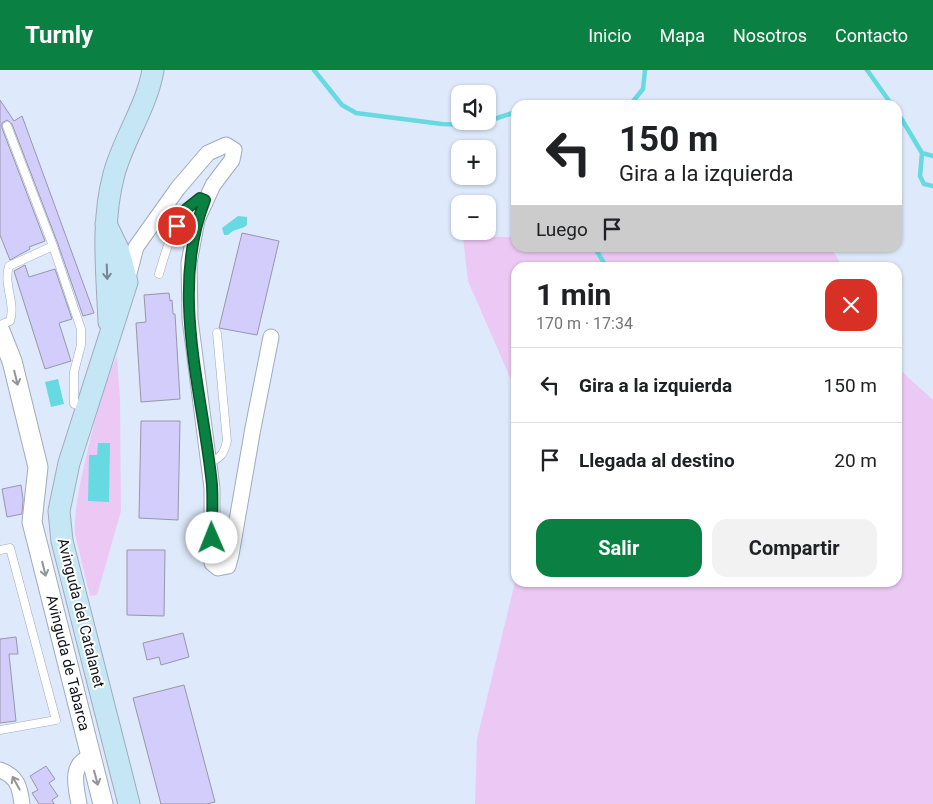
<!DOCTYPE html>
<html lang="es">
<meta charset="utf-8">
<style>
:root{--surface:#fff;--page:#f2f2f2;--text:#202124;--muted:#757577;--line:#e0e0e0;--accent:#0b8043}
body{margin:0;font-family:Roboto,sans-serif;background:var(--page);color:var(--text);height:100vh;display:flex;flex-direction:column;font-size:19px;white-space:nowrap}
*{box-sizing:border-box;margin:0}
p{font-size:16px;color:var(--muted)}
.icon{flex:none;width:28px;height:28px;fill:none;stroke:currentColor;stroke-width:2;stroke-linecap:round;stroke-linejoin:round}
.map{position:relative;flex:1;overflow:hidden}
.sheet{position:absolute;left:511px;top:192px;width:391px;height:325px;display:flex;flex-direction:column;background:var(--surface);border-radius:15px;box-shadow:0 1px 4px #0004}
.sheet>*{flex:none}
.banner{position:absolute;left:511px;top:30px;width:391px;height:152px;border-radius:15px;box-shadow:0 1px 4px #0004;background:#fff;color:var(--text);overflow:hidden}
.fabs{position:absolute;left:451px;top:15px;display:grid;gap:10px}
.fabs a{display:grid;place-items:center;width:45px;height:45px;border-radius:10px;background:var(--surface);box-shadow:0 1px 4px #0004;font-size:25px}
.pin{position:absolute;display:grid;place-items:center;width:42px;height:42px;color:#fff;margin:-21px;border:2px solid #fff;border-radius:50%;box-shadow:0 1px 5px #0007}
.me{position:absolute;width:55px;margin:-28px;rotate:359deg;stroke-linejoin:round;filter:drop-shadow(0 0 4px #0008)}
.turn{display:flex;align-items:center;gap:18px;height:105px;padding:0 25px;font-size:22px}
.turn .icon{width:65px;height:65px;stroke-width:2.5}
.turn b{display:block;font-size:35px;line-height:42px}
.then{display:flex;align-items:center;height:48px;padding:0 25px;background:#0003;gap:10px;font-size:19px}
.round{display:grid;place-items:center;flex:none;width:52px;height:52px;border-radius:15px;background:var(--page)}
.summary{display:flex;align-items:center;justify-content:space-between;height:85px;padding:0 25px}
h1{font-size:30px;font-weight:700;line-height:38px}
.primary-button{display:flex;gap:10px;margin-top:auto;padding:10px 25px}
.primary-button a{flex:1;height:58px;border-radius:15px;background:var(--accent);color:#fff;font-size:20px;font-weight:700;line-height:58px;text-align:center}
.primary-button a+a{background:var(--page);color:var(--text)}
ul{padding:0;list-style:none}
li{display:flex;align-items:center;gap:15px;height:75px;padding:0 25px;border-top:1px solid var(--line)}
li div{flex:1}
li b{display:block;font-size:19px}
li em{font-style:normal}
header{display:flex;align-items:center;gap:30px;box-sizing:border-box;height:70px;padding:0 25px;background:var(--accent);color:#fff}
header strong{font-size:24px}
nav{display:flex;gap:28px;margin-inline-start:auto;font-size:18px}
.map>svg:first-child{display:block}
</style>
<header>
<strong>Turnly</strong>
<nav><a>Inicio</a><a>Mapa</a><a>Nosotros</a><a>Contacto</a></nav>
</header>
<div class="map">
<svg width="933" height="734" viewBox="0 0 933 734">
<rect width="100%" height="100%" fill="#dee9fb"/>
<path fill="#ecc9f4" d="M463,167H516V178H831L843,197L516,198V321L468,211Z
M117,286L120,328L121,441L97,525L90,526L75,464C74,441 79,418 84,396C93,358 101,321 117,286Z
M898,298L933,330V734H475L477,669L516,508V512H898Z"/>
<path fill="#67d9e1" d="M238,146L247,147V155C242,160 236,157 228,165H224L222,158Z
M58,309L64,334L51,337L45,312Z
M98,373H110L109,432L88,431L89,385H97Z"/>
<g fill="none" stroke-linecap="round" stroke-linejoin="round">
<path stroke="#67d9e1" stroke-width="4.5" d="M314,0L342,35L356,43L442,54L476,55L487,51
M867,0L892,35
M550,35L564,33L571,35
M630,35L643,19L645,0
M898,43L922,83L933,86
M488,51L516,42
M922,83L920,106L924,114L933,116
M595,178L607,198"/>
</g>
<path fill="#d2cdfa" stroke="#9896a9" d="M0,30L14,51L22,46L94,243L83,246L58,174L12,54L7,50L2,53V58L45,171L29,177L30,179L10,190L0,165Z
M242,163L279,171L257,265L219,258Z
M25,195L29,207L55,199L72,249L59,253L71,291L45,299L14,201Z
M169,223L170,231L172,230L173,244H175L180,329L141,332L136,253L146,252L144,225Z
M141,351H180L178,450L139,448Z
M21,415L23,429L22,444L7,447L2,419Z
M127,480H165L164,546L127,545Z
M183,563L189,587L161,595L159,587L147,590L143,573Z
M16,567L18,584H9L16,651L0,653V569Z
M184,615L215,732L207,734H161L133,628Z
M46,696L55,709L49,713L58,726L52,730L54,734H39L32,723L38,720L30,706Z"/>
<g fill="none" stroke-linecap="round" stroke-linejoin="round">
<g stroke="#a0abbc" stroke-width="9">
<path id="service" d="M7,56L53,176L81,259V275L74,302V334L86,338
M159,204C167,177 175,145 200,128L205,130
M0,255L10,251C16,233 3,215 9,196L53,176
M209,392C221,389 224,383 227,371L217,263
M0,480L10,478L56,650L0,660"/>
</g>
<g stroke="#a0abbc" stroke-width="17">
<path id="minor" d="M127,211L136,177L178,118L208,83L226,75L234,80L232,90L213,115L197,150L189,193L190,249L212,418V493L218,498L228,496L231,485L253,358L271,267
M0,700C17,706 20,717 22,734
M79,734C76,717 69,693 91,687"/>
</g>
<g stroke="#a0abbc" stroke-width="21">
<path id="tertiary" d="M0,261L12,291L38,397L32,452L103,734"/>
</g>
<g stroke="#a0abbc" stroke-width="23">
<path id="secondary" d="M106,154L118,179L127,212L69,393L59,441L62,471L129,734
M109,252C107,202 101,152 114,104C123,70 147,36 153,0"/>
</g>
<use href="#service" stroke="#fff" stroke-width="8"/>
<use href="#minor" stroke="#fff" stroke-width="15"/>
<use href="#tertiary" stroke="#fff" stroke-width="19"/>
<use href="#secondary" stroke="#c5e6f4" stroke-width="21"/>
</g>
<defs><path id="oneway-shaft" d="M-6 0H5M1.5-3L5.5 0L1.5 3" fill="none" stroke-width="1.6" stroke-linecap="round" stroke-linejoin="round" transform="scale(1.25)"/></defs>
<use stroke="#748892" href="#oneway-shaft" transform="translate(107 202) rotate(88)"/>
<g stroke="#939598">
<use href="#oneway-shaft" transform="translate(16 308) rotate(76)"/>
<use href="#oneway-shaft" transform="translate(44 499) rotate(76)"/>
<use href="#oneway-shaft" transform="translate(96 708) rotate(75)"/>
<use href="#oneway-shaft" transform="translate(16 713) rotate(-119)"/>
</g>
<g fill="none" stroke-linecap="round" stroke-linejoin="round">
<g stroke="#07532c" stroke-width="12">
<path id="route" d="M177,156L185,140L200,128L205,130C169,221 203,323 212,415C213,433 212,451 212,468"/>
</g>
<use href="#route" stroke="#0b8043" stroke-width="9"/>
</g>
<g text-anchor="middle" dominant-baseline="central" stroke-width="4" stroke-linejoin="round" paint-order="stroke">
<g font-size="15" fill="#10141a" stroke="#fff">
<text transform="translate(81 543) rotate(76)">Avinguda del Catalanet</text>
<text transform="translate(68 593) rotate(76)">Avinguda de Tabarca</text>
</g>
</g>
</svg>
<div class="fabs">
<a><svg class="icon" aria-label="sound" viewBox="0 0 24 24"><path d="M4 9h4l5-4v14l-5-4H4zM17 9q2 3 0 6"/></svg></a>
<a>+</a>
<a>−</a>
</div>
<div class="pin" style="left:177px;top:156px;background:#d93025"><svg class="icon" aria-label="arrive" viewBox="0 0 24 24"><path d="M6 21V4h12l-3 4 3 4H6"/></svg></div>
<svg class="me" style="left:212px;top:468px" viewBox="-20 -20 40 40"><circle r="19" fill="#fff"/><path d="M0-13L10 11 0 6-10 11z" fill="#0b8043"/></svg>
<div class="banner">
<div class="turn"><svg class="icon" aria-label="left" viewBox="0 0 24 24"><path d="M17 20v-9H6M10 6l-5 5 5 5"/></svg><div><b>150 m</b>Gira a la izquierda</div></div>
<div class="then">Luego<svg class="icon" aria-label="arrive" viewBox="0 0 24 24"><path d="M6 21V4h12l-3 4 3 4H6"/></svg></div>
</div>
<section class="sheet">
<div class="summary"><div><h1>1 min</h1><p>170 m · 17:34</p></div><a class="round" style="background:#d93025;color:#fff"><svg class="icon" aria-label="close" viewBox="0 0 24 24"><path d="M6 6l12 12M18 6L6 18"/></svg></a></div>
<ul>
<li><svg class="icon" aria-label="left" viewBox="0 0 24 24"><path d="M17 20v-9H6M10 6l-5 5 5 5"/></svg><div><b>Gira a la izquierda</b></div><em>150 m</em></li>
<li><svg class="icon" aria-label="arrive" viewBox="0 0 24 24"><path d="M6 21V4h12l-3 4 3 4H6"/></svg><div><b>Llegada al destino</b></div><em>20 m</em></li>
</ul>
<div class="primary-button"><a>Salir</a><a>Compartir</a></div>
</section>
</div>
